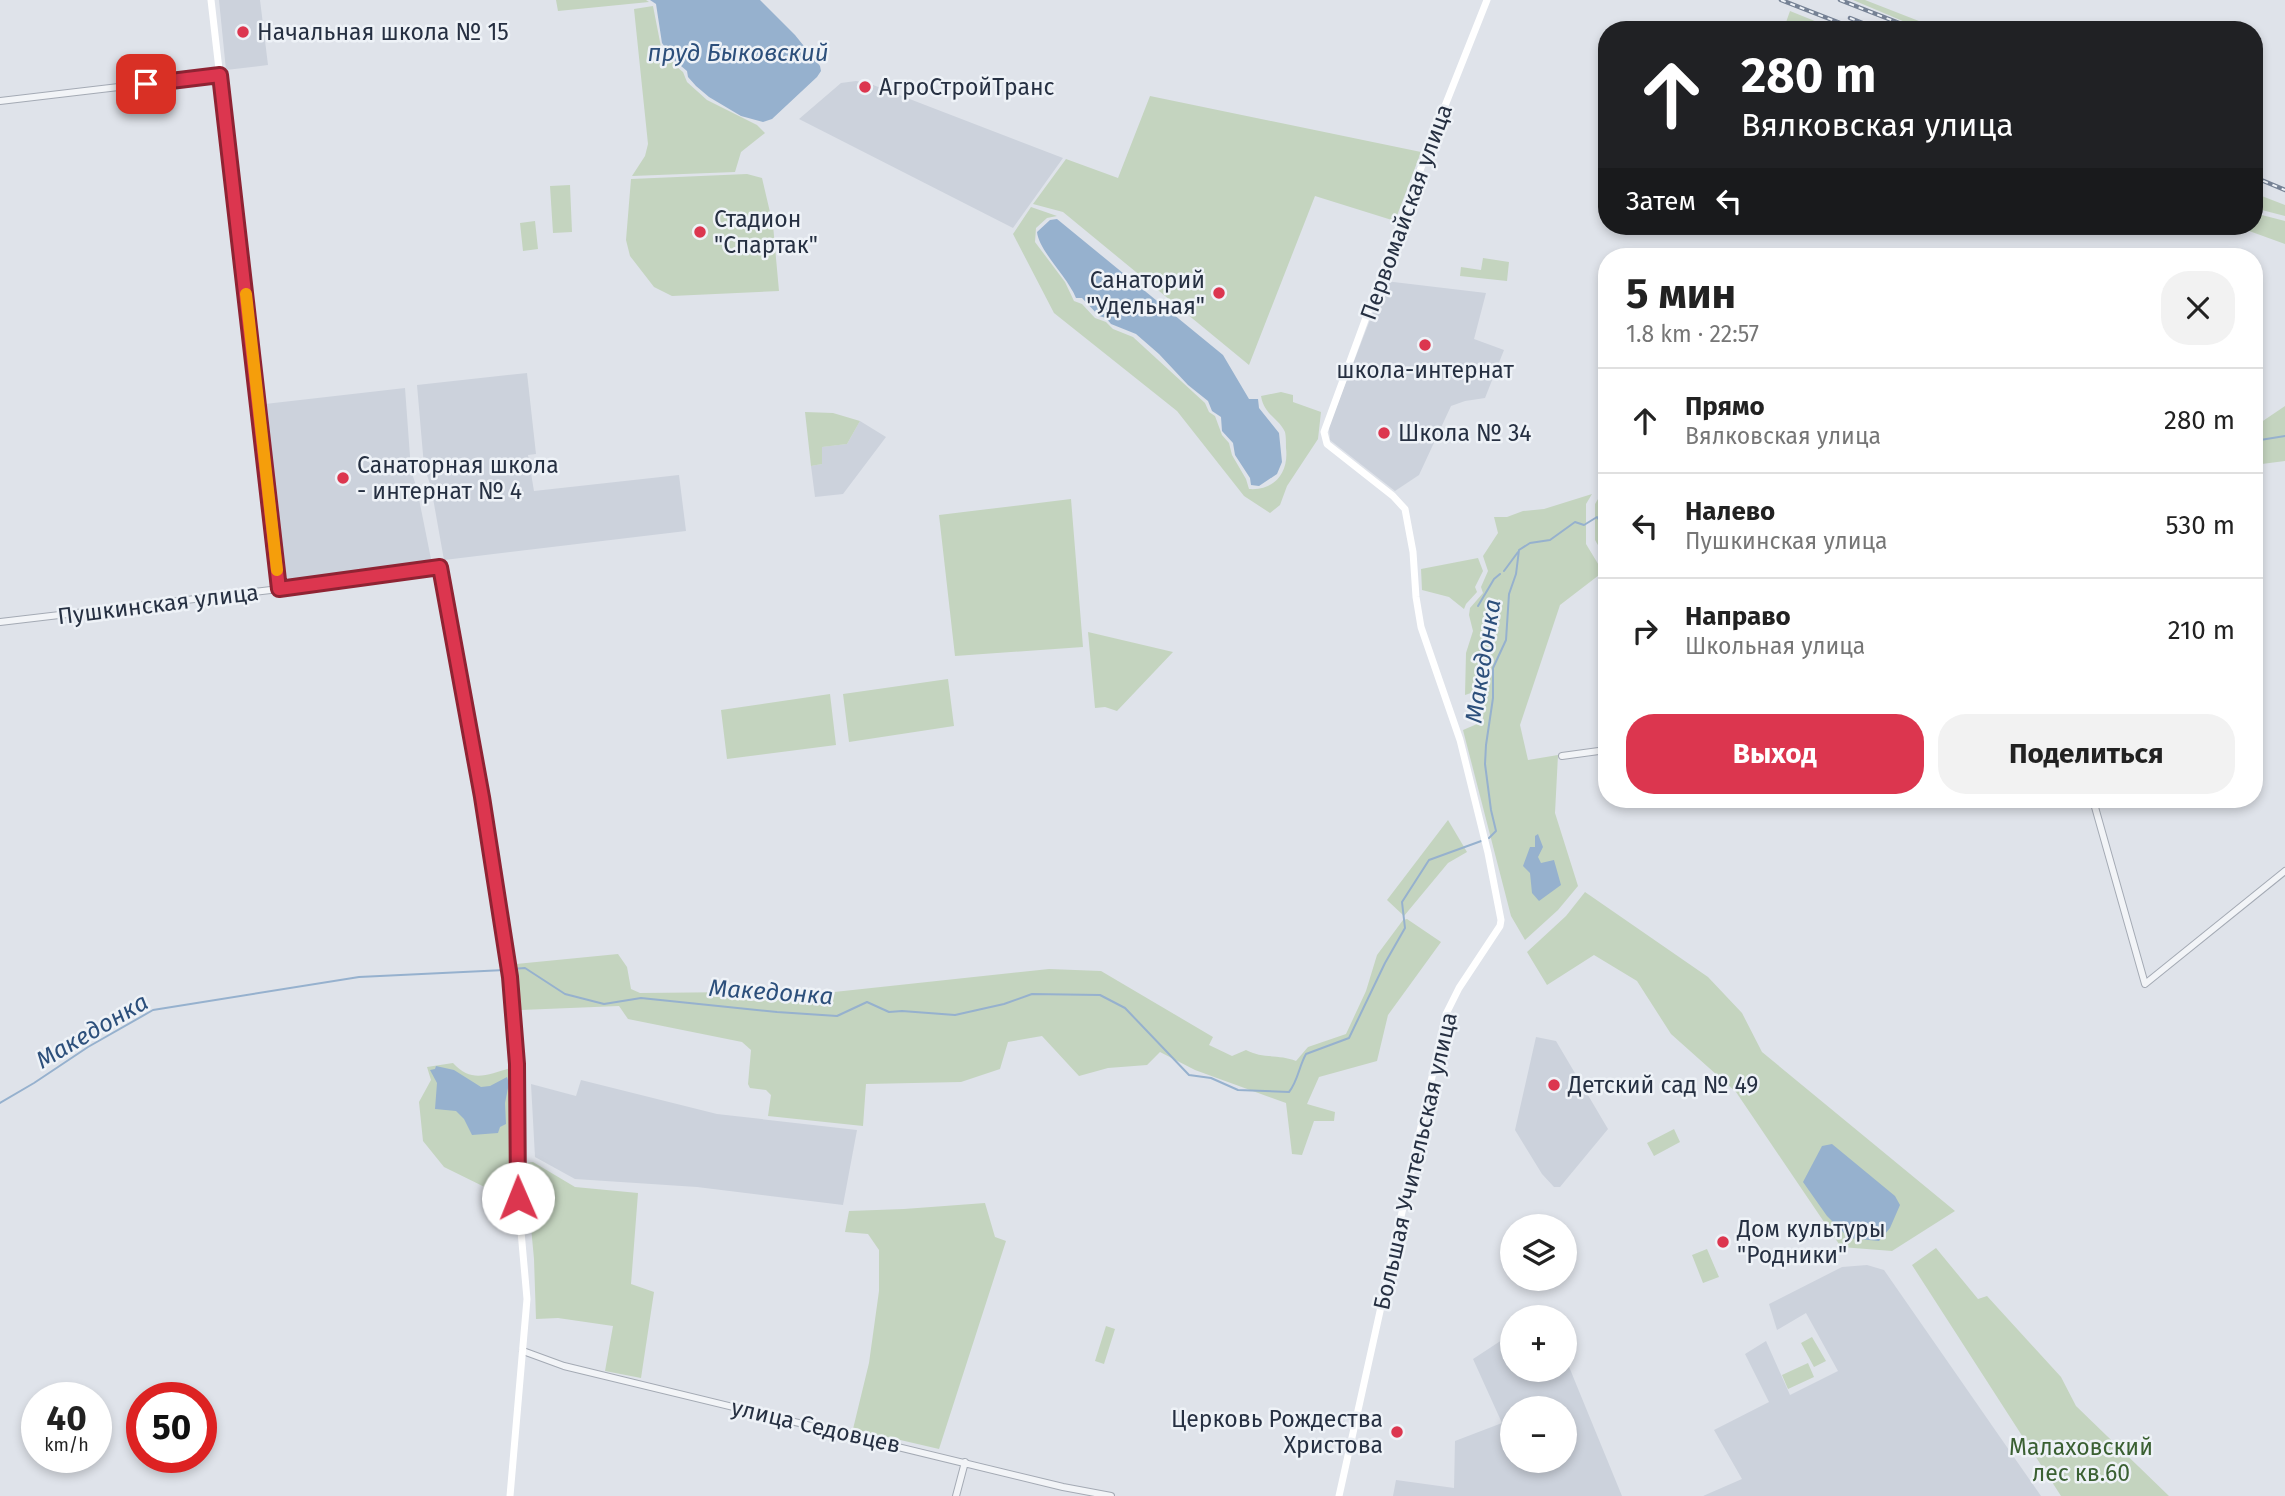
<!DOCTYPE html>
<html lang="ru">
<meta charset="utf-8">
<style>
:root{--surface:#fff;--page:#f2f2f2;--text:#222;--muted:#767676;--line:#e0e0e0;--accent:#dc364f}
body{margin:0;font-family:"Fira Sans",sans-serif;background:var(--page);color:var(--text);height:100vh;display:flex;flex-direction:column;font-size:26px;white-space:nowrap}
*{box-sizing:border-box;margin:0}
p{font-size:23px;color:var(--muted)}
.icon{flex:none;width:38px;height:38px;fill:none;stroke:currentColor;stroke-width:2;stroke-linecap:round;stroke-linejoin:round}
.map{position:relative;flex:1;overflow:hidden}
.side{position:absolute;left:1598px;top:248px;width:665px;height:560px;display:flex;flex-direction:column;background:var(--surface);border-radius:28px;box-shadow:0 4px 10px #0003}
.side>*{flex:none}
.guide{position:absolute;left:1598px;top:21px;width:665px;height:214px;border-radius:28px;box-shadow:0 4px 10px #0003;background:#202124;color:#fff;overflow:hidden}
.tools{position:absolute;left:1500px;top:1214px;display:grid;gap:14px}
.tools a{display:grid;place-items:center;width:77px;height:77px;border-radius:50%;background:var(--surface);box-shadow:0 4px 10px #0003;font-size:35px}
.speed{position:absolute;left:21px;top:1382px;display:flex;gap:14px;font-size:35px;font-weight:700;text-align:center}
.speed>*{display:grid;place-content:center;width:91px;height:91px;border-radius:50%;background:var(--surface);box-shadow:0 4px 10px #0003;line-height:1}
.speed small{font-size:18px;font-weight:400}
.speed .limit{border:10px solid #d22;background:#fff;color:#111}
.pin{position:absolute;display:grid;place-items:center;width:60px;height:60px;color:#fff;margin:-30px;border-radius:14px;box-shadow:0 4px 10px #0006}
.me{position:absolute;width:77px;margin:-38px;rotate:359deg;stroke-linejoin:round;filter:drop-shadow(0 0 5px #0008)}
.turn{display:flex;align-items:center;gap:24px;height:147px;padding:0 28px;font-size:32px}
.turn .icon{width:91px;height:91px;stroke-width:2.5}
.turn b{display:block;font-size:49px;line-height:60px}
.then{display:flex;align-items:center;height:66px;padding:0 28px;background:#0003;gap:14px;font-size:26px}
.round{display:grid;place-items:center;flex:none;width:74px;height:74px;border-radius:28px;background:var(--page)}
.head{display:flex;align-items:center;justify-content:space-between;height:119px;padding:0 28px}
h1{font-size:42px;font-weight:700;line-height:52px}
.action{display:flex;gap:14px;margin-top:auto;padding:14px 28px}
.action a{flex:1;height:80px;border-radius:28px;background:var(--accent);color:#fff;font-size:28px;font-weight:700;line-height:80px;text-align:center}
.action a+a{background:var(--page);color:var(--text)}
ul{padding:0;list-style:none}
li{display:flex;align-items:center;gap:21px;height:105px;padding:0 28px;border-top:2px solid var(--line)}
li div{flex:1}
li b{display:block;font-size:26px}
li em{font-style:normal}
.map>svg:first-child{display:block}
</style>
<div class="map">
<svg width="2285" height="1496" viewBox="0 0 2285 1496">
<rect width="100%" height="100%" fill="#dfe3ea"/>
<path fill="#ccd2dc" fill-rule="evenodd" d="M219,0H260L268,65L226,70Z
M856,81L868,83L1063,158L1013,228L799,119L841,83Z
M1385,281L1486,293L1474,339L1504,350L1485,398L1465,401L1451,406L1419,475L1395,491L1330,440L1329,426Z
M527,373L536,454L528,455L534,491L679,475L686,531L444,560L431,487L424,466L417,385Z
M405,388L411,470L417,489L432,564L284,583L265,404Z
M860,421L886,437L843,494L815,497L811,466L822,464L821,447L847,444Z
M1536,1037L1556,1041L1608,1129L1560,1187H1554L1542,1174L1515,1130Z
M581,1080L717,1114L857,1130L843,1205L697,1187L575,1179L535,1157L531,1084L576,1096Z
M1867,1265L1884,1270L2041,1496H1703L1742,1479L1714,1430L1769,1402L1745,1354L1766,1341L1790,1395L1838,1371L1806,1313L1777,1330L1769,1304L1842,1267Z
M1512,1337V1370H1564L1565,1357L1622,1496H1393L1396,1480L1454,1488L1455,1441L1502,1423L1473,1359L1502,1340ZM1512,1409H1564V1461H1512Z"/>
<path fill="#c4d4bf" d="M556,0H646L649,2L558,11Z
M1853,0H1865L1942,30H1924Z
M653,6L661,47L677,67L683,72L687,82L707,100L757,125L765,133L741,152L735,172L632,176L645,156L648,144L634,9Z
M1790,11L1837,30H1788L1784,28Z
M1150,96L1421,152L1395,221L1315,196L1249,365L1063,212L1033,204L1066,159L1118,178Z
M747,174L762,178L773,225L779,291L672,296L654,287L630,256L626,240L631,179Z
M570,185L572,232L553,233L550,186Z
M2254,193L2285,205V216L2254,208Z
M1031,207L1057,216L1047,218L1036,228L1035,242L1065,282L1074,301L1082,304L1095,318L1106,322L1113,329L1133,337L1205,403L1209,412L1215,416L1222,435L1229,443L1232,455L1246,479L1249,489C1275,491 1289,472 1286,448C1286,443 1286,436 1285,432C1278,417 1264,415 1261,396L1281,392L1293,395V402L1321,412L1318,439L1287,486L1280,505L1270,513L1244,496L1177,411L1054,313L1013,234Z
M2254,213L2285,221V244L2241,228L2240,226H2254Z
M535,221L538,249L523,251L520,223Z
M1483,258L1509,262L1507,281L1460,276L1461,267L1481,270Z
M2285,406V461L2254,465V427Z
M805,412L833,413L860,421L847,444L822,447V464L811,466Z
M1592,494L1586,504V544L1603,572L1560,605L1520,725L1528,760L1558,755L1555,813L1578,886L1558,910L1525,940L1511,916L1463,730L1484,721L1474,692L1465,695L1466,653L1473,631L1469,615L1470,608L1483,593L1481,587L1488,571L1483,556L1498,533L1494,517H1507L1523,511L1544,509Z
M1601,494L1606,495V559L1595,540V504Z
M1071,499L1083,647L955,656L939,515Z
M1478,558L1483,571L1475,587L1477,592L1466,604L1464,609L1449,597L1422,590L1421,569Z
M1088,632L1173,652L1117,711L1105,707L1095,708Z
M948,679L954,726L849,742L843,694Z
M830,694L836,745L727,759L721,710Z
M1448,820L1467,852L1448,863L1404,916L1387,900Z
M1585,892L1708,977L1742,1013L1762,1052L1955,1211L1892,1251L1841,1247L1736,1092L1671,1034L1637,981L1594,955L1547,985L1527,952L1566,916Z
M1407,919L1441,942L1388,1015L1377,1061L1319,1077L1307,1104L1335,1112L1334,1121H1314L1302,1155L1292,1154L1286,1103L1195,1070L1160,1052L1147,1065L1108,1068L1079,1076L1042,1036L1008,1042L1000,1069L961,1082L866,1084L863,1126L768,1116L771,1095L766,1090L750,1088L748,1084L751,1050L742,1042L628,1019L619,1006L521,1010L516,964L618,954L627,967L631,989L640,993L742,992L744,998L750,1001L1049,969L1101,971L1213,1037L1209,1045L1232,1056L1246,1050C1262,1059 1280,1054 1296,1061L1308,1047L1346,1034L1366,991L1377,955L1403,920Z
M453,1063C473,1085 490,1073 515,1067L514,1198L511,1200L444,1167L423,1141L419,1102L431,1080L427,1067Z
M1674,1129L1680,1142L1654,1156L1647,1143Z
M533,1162L575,1187L638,1193L631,1284L654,1292L641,1378L605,1371L613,1326L558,1318L536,1319L534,1259L525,1163Z
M985,1203L995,1237L1006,1241L939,1449L853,1429L869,1363L879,1291V1250L868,1234L845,1232L849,1211L904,1209Z
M1936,1248L1978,1299L1987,1296L2061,1377L2076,1406L2169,1496H2061L1912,1265Z
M1707,1249L1719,1277L1703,1283L1692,1255Z
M1106,1326L1115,1329L1104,1364L1095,1361Z
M1812,1337L1826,1361L1814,1367L1801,1343Z
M1808,1363L1814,1377L1788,1389L1782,1375Z"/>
<path fill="#96b1ce" d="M650,0H760L795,35L820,66L821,71L817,77L772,119L763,122L741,116L709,97L696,86L688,77L687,71L675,61L662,43L656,4Z
M1057,219L1223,355L1249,399H1258L1259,408L1279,433L1282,462L1277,474L1259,486L1251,485L1250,478L1235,455L1233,443L1222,431L1221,417L1212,411L1208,401L1188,385L1159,354L1136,334L1111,324L1106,318L1099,316L1082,298H1076C1067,276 1039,251 1037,232L1050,220Z
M1538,834L1543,847L1538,857L1541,863L1554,860L1561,885L1539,901L1532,893L1530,873L1523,866L1530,847H1535V836Z
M436,1066L454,1070L481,1087L490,1086L507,1077L509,1083L505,1103L506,1124L500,1127L498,1133L472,1135L464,1119L456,1111L435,1109L437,1083L430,1070L435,1069Z
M1832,1144L1895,1196L1900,1205L1890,1228L1879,1241L1849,1238L1827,1216L1803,1182L1822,1146Z"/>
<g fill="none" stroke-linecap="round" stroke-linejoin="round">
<path stroke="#96b1ce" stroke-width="2" d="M2254,441L2285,436
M1504,571L1518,552
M1478,606L1494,579L1500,574
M1489,838L1496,831L1491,810L1485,764L1486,745L1493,698V668L1506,640L1509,594L1516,574L1519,550L1530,543L1550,540L1575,522L1584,525L1597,517L1606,530
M511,969L525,968L565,994L604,1004L641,998L777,1012L837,1016L867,1002L889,1012L902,1011L955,1015L1004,1004L1032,994L1100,995L1125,1008L1189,1075L1211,1078L1238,1090L1289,1092C1298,1081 1299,1066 1306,1054L1349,1038L1385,963L1405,928L1402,902L1429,860L1484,840
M0,1103L34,1083L88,1047L153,1010L359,977L505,970"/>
<g stroke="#a4aab4" stroke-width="8">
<path id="tertiary" d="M0,101L220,75
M0,622L279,589
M1562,756L1606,750
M2093,800L2145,984L2285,871
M523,1351L564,1366L1063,1487L1111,1496
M956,1496L965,1462"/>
</g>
<use href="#tertiary" stroke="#f2f4f7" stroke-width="6"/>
<path stroke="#fff" stroke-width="7" d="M211,0L279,589L440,567L482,797L514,1016L518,1082L517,1186L527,1299L510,1496
M1339,1496L1446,1014L1459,988L1500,926L1501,920L1488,853L1460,740L1421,627L1416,597L1413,552L1405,509L1393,496L1327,444L1324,432L1429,146L1487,0"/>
<g stroke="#768295" stroke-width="4.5">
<path id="rail" d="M1781,0L1858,30
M1840,0L1917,30
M1850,18L1880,30
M2254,177L2285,190"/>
</g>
<use href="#rail" stroke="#eef2f7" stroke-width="2" stroke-dasharray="5" stroke-linecap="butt"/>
</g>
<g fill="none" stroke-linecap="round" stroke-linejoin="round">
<g stroke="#8f2333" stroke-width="18">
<path id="route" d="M146,84L220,75L279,589L440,567L482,797L510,977L517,1064L518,1198"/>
</g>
<use href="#route" stroke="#dc364f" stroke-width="12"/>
<path stroke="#f59e0b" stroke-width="12" d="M246,294L277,570"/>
</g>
<g fill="#dc364f" stroke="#eef2f7" stroke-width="2.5">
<circle cx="243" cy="32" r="7"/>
<circle cx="865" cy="87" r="7"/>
<circle cx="700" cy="232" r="7"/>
<circle cx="1219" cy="293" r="7"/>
<circle cx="1425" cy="345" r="7"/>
<circle cx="1384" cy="433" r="7"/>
<circle cx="343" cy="478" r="7"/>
<circle cx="1554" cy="1085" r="7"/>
<circle cx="1723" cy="1242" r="7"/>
<circle cx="1397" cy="1432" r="7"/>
</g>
<g text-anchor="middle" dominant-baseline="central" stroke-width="5" stroke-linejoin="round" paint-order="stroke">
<g font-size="23" fill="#263042" stroke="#eef2f7" text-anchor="start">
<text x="257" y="32">Начальная школа № 15</text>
<text x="879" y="87">АгроСтройТранс</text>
<text x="714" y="219">Стадион<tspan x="714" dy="26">"Спартак"</tspan></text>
<text x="1205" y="280" text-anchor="end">Санаторий<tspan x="1205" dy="26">"Удельная"</tspan></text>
<text x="1425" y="370" text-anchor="middle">школа-интернат</text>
<text x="1398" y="433">Школа № 34</text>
<text x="357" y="465">Санаторная школа<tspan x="357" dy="26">- интернат № 4</tspan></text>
<text x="1568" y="1085">Детский сад № 49</text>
<text x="1737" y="1229">Дом культуры<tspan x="1737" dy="26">"Родники"</tspan></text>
<text x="1383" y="1419" text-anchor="end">Церковь Рождества<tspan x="1383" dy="26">Христова</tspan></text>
</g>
<g font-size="23" fill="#263042" stroke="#eef2f7">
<text transform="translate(1406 212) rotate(-70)">Первомайская улица</text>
<text transform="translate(158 604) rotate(-7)">Пушкинская улица</text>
<text transform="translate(1415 1161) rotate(-77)">Большая Учительская улица</text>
<text transform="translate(816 1426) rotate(13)">улица Седовцев</text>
</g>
<g font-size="23" fill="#3a6032" stroke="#eef2f7">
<text x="2081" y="1447">Малаховский<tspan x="2081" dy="26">лес кв.60</tspan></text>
</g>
<g font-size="24" font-style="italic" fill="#2c4f7b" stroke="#eef2f7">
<text x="738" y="53">пруд Быковский</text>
<text transform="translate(1483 661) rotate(-81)">Македонка</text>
<text transform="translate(771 992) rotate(4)">Македонка</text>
<text transform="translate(92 1031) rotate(-30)">Македонка</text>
</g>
</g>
</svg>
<div class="tools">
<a><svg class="icon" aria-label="layers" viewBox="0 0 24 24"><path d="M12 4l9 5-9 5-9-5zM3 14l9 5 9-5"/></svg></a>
<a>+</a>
<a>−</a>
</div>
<div class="speed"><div>40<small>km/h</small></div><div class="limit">50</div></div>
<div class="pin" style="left:146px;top:84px;background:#d93025"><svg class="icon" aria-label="arrive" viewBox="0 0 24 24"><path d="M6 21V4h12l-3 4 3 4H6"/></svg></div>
<svg class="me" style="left:518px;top:1198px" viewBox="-20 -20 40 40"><circle r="19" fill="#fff"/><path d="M0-13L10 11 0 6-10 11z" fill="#dc364f"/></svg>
<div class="guide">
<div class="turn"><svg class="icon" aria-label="ahead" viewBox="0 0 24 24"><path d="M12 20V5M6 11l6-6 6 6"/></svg><div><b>280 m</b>Вялковская улица</div></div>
<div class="then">Затем<svg class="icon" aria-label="left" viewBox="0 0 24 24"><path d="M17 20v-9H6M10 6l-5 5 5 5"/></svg></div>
</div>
<section class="side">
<div class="head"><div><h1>5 мин</h1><p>1.8 km · 22:57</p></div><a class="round"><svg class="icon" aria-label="close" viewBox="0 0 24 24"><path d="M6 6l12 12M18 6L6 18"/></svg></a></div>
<ul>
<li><svg class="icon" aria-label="ahead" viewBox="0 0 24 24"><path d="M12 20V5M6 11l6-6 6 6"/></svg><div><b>Прямо</b><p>Вялковская улица</p></div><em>280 m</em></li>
<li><svg class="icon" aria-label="left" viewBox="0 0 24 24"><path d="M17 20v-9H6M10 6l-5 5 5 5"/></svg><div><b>Налево</b><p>Пушкинская улица</p></div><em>530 m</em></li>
<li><svg class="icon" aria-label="right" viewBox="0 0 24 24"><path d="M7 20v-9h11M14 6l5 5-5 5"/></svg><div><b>Направо</b><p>Школьная улица</p></div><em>210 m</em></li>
</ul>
<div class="action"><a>Выход</a><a>Поделиться</a></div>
</section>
</div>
